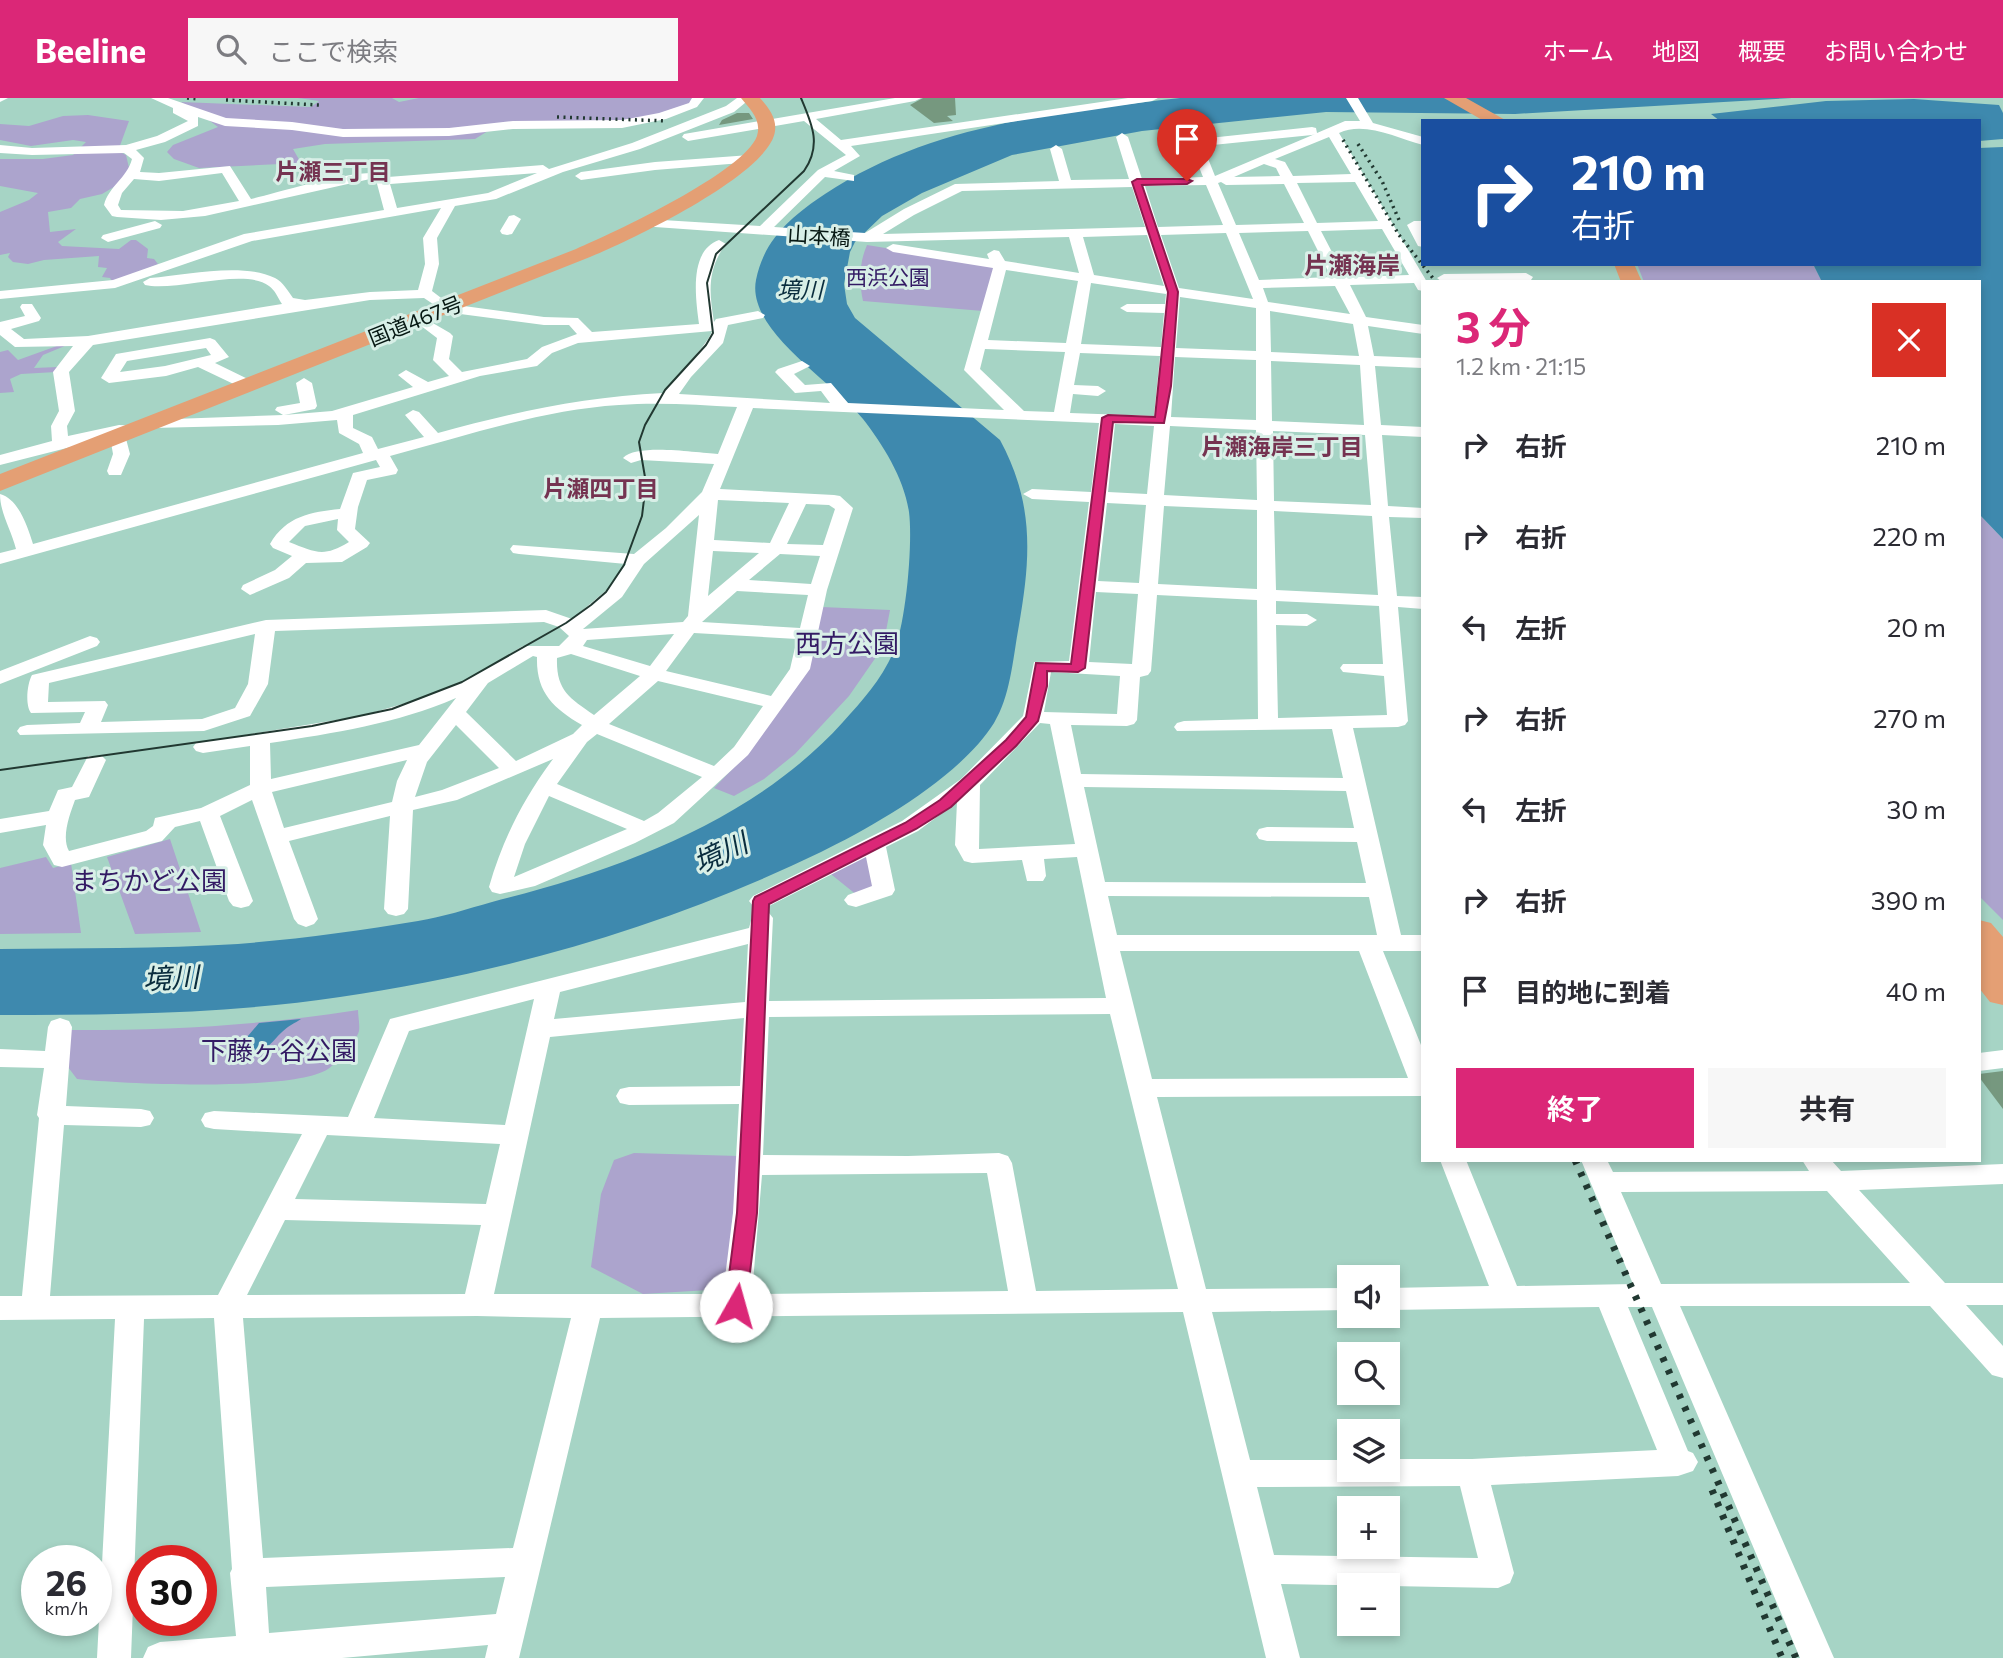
<!DOCTYPE html>
<html lang="ja">
<meta charset="utf-8">
<style>
:root{--surface:#fff;--page:#f7f7f7;--text:#2b2b33;--muted:#7c7c81;--accent:#db2777}
body{margin:0;font-family:Commissioner,"Noto Sans JP",sans-serif;background:var(--page);color:var(--text);height:100vh;display:flex;flex-direction:column;font-size:26px;white-space:nowrap}
*{box-sizing:border-box;margin:0}
p{font-size:23px;color:var(--muted)}
.icon{flex:none;width:38px;height:38px;fill:none;stroke:currentColor;stroke-width:2;stroke-linecap:round;stroke-linejoin:round}
.map{position:relative;flex:1;overflow:hidden}
.panel{position:absolute;left:1421px;top:182px;width:560px;height:882px;display:flex;flex-direction:column;background:var(--surface);border-radius:0px;box-shadow:0 4px 10px #0003}
.panel>*{flex:none}
.hud{position:absolute;left:1421px;top:21px;width:560px;height:147px;border-radius:0px;box-shadow:0 4px 10px #0003;background:#1a4fa0;color:#fff;overflow:hidden}
.buttons{position:absolute;left:1337px;top:1167px;display:grid;gap:14px}
.buttons a{display:grid;place-items:center;width:63px;height:63px;border-radius:0px;background:var(--surface);box-shadow:0 4px 10px #0003;font-size:35px}
.speed{position:absolute;left:21px;top:1447px;display:flex;gap:14px;font-size:35px;font-weight:700;text-align:center}
.speed>*{display:grid;place-content:center;width:91px;height:91px;border-radius:50%;background:var(--surface);box-shadow:0 4px 10px #0003;line-height:1}
.speed small{font-size:18px;font-weight:400}
.speed .limit{border:10px solid #d22;background:#fff;color:#111}
.pin{position:absolute;display:grid;place-items:center;width:60px;height:60px;color:#fff;margin:-72px -30px;border-radius:50% 50% 50% 0;rotate:-45deg;box-shadow:0 0 7px #0007}
.pin .icon{rotate:45deg}
.me{position:absolute;width:77px;margin:-38px;rotate:7deg;stroke-linejoin:round;filter:drop-shadow(0 0 5px #0008)}
.turn{display:flex;align-items:center;gap:24px;height:147px;padding:0 35px;font-size:32px}
.turn .icon{width:91px;height:91px;stroke-width:2.5}
.turn b{display:block;font-size:49px;line-height:60px}
.round{display:grid;place-items:center;flex:none;width:74px;height:74px;border-radius:0px;background:var(--page)}
.headline{display:flex;align-items:center;justify-content:space-between;height:119px;padding:0 35px}
h1{font-size:42px;font-weight:700;line-height:52px;color:var(--accent)}
.cta{display:flex;gap:14px;margin-top:auto;padding:14px 35px}
.cta a{flex:1;height:80px;border-radius:0px;background:var(--accent);color:#fff;font-size:28px;font-weight:700;line-height:80px;text-align:center}
.cta a+a{background:var(--page);color:var(--text)}
ul{padding:0;list-style:none}
li{display:flex;align-items:center;gap:21px;height:91px;padding:0 35px}
li div{flex:1}
li b{display:block;font-size:26px}
li em{font-style:normal}
header{display:flex;align-items:center;gap:42px;box-sizing:border-box;height:98px;padding:0 35px;background:var(--accent);color:#fff}
header strong{font-size:33px}
nav{display:flex;gap:38px;margin-inline-start:auto;font-size:24px}
.search{width:490px;height:63px;background:var(--page);display:flex;align-items:center;gap:18px;box-sizing:border-box;padding:0 24px;border-radius:0px;color:var(--muted);font-size:26px}
.map>svg:first-child{display:block}
</style>
<header>
<strong>Beeline</strong>
<div class="search"><svg class="icon" aria-label="search" viewBox="0 0 24 24"><circle cx="10" cy="10" r="6"/><path d="M15 15l6 6"/></svg>ここで検索</div>
<nav><a>ホーム</a><a>地図</a><a>概要</a><a>お問い合わせ</a></nav>
</header>
<div class="map">
<svg width="2003" height="1560" viewBox="0 0 2003 1560">
<rect width="100%" height="100%" fill="#a6d4c5"/>
<path fill="#aca4cd" d="M298,0H392L399,4L419,0H693L689,6L641,22L491,31L475,41L325,46L293,51L301,65L199,70L174,61L167,54L173,47L218,29L198,14L181,4L311,9L319,3Z
M88,17L129,23L118,53L126,57L130,74L124,83L102,96L80,101L71,110L48,114L50,134L76,131L58,144L62,148L119,151L131,142H136L148,151L147,160L154,161L158,166L113,185L110,180L102,179L107,170L98,169L99,158L44,162L28,166L13,164L8,159L10,155L0,157V114L29,102L38,95L0,88V61H43L73,57L86,44L73,42L31,48L0,42V26L29,28L63,18Z
M867,147L997,168L983,213L863,203C859,184 859,165 867,147Z
M1637,166H1813L1822,184H1644Z
M68,244L72,245L43,257L34,270L58,269L56,274L21,276L10,281L14,294L0,295V254L8,252L18,262Z
M1979,416L2003,441V822L1979,798Z
M822,509L890,512L883,549L849,598L795,656L764,681L734,698L714,690L749,654Z
M170,741L201,834L135,836L107,759Z
M870,751L878,789L858,798L827,773Z
M46,759L53,770L71,765L81,835L0,836V770Z
M358,912C358,918 360,927 359,933C356,944 337,965 328,971C294,994 123,986 77,981L49,944L56,932C157,933 258,928 358,912Z
M634,1055L739,1058L725,1191L643,1196L591,1169L601,1096L614,1062Z"/>
<path fill="#3e89ae" d="M1180,0H1792L1515,16L1326,14L1142,33L1012,57L922,95L882,118L855,144L850,154L844,186L847,206L855,220L1000,342C1034,405 1031,458 1019,527C1013,559 1011,597 994,625C960,679 876,727 821,754C671,827 505,875 340,899C228,916 113,917 0,917V851C79,850 159,851 238,846C298,841 359,833 418,823C443,819 467,811 492,804C618,772 754,723 843,624C862,603 881,582 893,555C906,528 913,444 909,414C904,380 883,347 863,321C835,285 746,233 756,182C764,141 792,118 825,96C930,26 1059,14 1180,0Z
M1914,1L1999,7L2003,15V41L1979,43V23H1720L1711,16L1826,3Z
M2003,49V441L1979,416V184H1822L1813,166H1979V50Z
M301,921C295,925 288,928 282,934C268,947 267,957 244,949L242,945L259,925Z"/>
<path fill="#76987f" d="M923,0H955L956,17L947,18L953,23L934,25L910,7Z
M737,15H749L753,21L719,27L722,22Z
M2003,973V1011L1979,979V976Z"/>
<g fill="none" stroke-linecap="round" stroke-linejoin="round">
<path fill="#fff" fill-rule="evenodd" d="M0,0H8L0,4Z
M151,0H168L226,20L292,24L343,31L449,30L513,23L622,22L659,15L689,5L692,0H704L697,9L666,21L622,30L513,31L449,38L343,39L292,32L225,28L198,19V28L165,44L136,52L144,60L140,74L159,75L230,68L251,101C274,96 375,64 388,79L543,67L549,71L632,45L726,8L737,0H751L734,14L640,51L563,74L496,101L455,108L437,140L439,166L432,193L449,206L544,219L578,220L592,234L699,226C696,202 688,153 719,142L726,146C707,171 709,194 714,224L716,221L758,213L765,217L763,220L728,227L723,245L691,279L679,296L830,305L821,293L795,295L775,274L778,271L802,263L810,268L794,276L805,287L831,285L848,305L1004,312L964,272L993,170L893,154L886,150L893,146L989,161L987,156L994,152L999,153L1005,163L1079,175L1069,139L867,144L641,128V122L646,121L760,128L818,72L846,57L804,23L688,43L682,39L684,36L895,0H921L915,3L816,21L841,42L1128,0H1158L1152,3L851,48L860,58L834,73L854,77V83L825,79L774,129L865,135L904,111L955,86L1059,83L1050,51L1056,47L1062,51L1071,82L1129,81L1116,39L1122,35L1128,39L1142,81L1203,79L1183,30L1185,27H1193L1200,41L1312,29L1316,30L1317,35L1345,23H1360L1346,0H1358L1373,25L1423,39V47C1396,40 1365,23 1339,35L1427,184H1423V193L1418,192L1414,185L1350,187L1366,219L1423,227V236L1368,228L1374,258L1423,260V270L1375,268L1381,327L1423,329V339L1382,337L1388,408L1423,410V420L1389,419L1397,498L1423,499V511L1398,509L1408,623L1405,627L1398,629L1353,630L1401,837H1423V853H1383L1423,952V998L1157,999L1206,1191L1349,1190V1212L1212,1214L1250,1362H1349V1372H1388V1361H1472L1657,1352L1599,1209L1388,1212V1190L1489,1188L1440,1062H1466L1517,1188L1633,1186L1581,1062H1607L1613,1074L1809,1073L1802,1062H1831L1841,1073L2003,1066V1086L1859,1092L1945,1185H2003V1207H1966L2003,1248V1280L1992,1277L1930,1208H1680L1834,1560H1800L1652,1209H1628L1688,1353L1693,1355L1698,1364L1693,1373L1678,1378L1491,1387L1514,1475L1510,1485L1498,1490L1281,1486L1300,1560H1266L1183,1214L600,1220L519,1560H485L488,1547L342,1560H143L148,1549L160,1544L236,1538L230,1475L232,1471L214,1220L144,1221L131,1560H97L115,1221L0,1222V1198H22L39,1020L37,1017L44,970L0,969V951L45,953L48,929L51,923L60,920L69,923L72,929L66,1008L141,1011L150,1013L154,1020L150,1027L141,1029L64,1027L50,1198L218,1197L302,1036L214,1031L205,1029L201,1022L205,1015L214,1013L348,1019L390,921L749,830L753,815L761,812L769,815L773,820L769,903L1106,900L1077,759L1044,761L1046,778L1043,783H1027L1022,762L972,765L964,763L955,747L957,704L918,733L886,749L895,792L892,797L856,809L848,807L844,802L848,797L872,788L866,759L769,808L761,810L753,808L749,803L753,798L902,723L961,681L1023,618L1034,564L1069,563L1089,404L1032,401L1023,396L1032,391L1091,394L1099,325L753,310L720,391L834,397L840,398L853,410L827,492L810,571L748,657L674,725L635,745L535,788L500,796L492,794L489,789C503,740 524,700 553,661L457,702L413,712L408,811L404,816L396,818L388,816L384,811L390,718L289,743L318,821L314,826L306,829L298,826L294,821L252,702L220,718L253,803L249,808L241,810L233,808L229,803L200,723L175,729L162,743L62,769L54,767L43,747L46,727L0,735V721L49,713L58,692L72,689L88,658H102L106,662L89,699L75,702C70,716 61,739 69,753L146,733L153,728L155,720L201,710L250,687V648L203,655L196,653L193,649L196,645L361,618L420,601L472,579L523,548H559L569,538L559,529L544,524L275,533L268,586L250,618L204,633L20,637L17,633L20,629L27,627L80,625L85,614L31,615C25,607 27,586 32,577L266,522L546,512L572,521L608,491L626,466L519,456L513,455L510,451L513,447L634,456L666,430L702,394L714,366L641,362L631,365L623,360C637,345 697,355 718,356L737,309C698,307 659,304 619,307C541,312 465,338 390,358L398,372L396,376L367,382L358,409L355,431L370,445L367,449L342,464L306,465L289,480L250,497L241,491L243,487L275,472L292,458L273,450L270,446C286,418 311,414 340,411L353,375L380,369L376,362L0,466V455L16,451C11,431 0,415 0,396C19,401 28,430 33,446L363,355L359,346L339,335L337,322L278,327L152,330L144,325L146,322L283,317L275,312L277,309L300,305L296,285L304,280L312,285L317,308L315,311L284,317L332,313L413,289L398,277L406,272L428,284L449,278L433,262L437,240L412,221L419,217L450,235L453,238L449,261L462,274L527,261L542,249L577,236L569,227H544L445,214L424,200L370,202L93,247L69,274L75,313L67,328L68,338L119,327L143,328L145,331L143,334L125,337L130,356L121,377H109L107,373L113,356L110,339L0,367V357L52,343L51,328L59,313L53,274L73,248L15,249L0,237V224L25,218L20,209L22,206H32L41,220L39,223L11,231L24,241L88,238L282,206C278,200 275,192 269,188C245,169 175,194 145,187L143,184L150,180C186,177 242,164 275,180C283,184 288,193 293,200L305,202L370,194L418,192L425,166L423,140L441,110L252,143L115,190L0,201V193L113,182L244,136L384,112L376,82L370,81L205,118L161,122L117,119L112,118L104,107C109,88 127,80 132,61L124,55L32,57L0,55V47L32,50L126,47L157,38L188,23L173,15V10ZM1315,36L1215,78L1203,48L1312,37ZM1329,39L1351,76L1293,78L1285,64L1275,61ZM1264,66L1276,70L1280,78L1234,79ZM222,75L239,103L183,113L121,112L118,107L122,95L134,81L159,83ZM537,75L488,95L397,110L390,86ZM1221,84L1226,87L1284,86L1304,125L1236,127L1218,85ZM1355,84L1378,123L1317,125L1297,85ZM1206,87L1223,127L1158,129L1145,88ZM1132,89L1145,129L883,136L914,117L962,93ZM1382,131L1409,177L1345,179L1321,133ZM1308,133L1331,179L1259,182L1239,135ZM1226,135L1253,201L1179,190L1161,137ZM1147,137L1164,188L1094,177L1083,139ZM1006,172L1078,183L1066,245L988,242ZM1091,185L1166,196L1165,206H1127L1120,210L1127,214L1164,215L1161,249L1081,246ZM1335,188L1350,216L1268,204L1263,190ZM1180,199L1256,210V253L1176,250ZM1270,213L1353,226L1359,258L1271,254ZM712,233C710,244 673,282 663,295C583,299 515,314 438,335L419,314L413,312L405,317L424,339L378,351L372,339L353,330V317L480,278L537,268L552,255L578,245ZM985,251L1065,254L1054,314L1024,313L980,271ZM1080,255L1160,258L1154,318L1070,315L1073,296L1098,298L1106,293L1098,288L1074,287ZM1175,259L1256,262V322L1171,319ZM1271,263L1360,267L1364,327L1272,323ZM1115,326L1154,328L1147,396L1108,394ZM1170,328L1256,332L1257,402L1164,397ZM1273,333L1365,337L1371,407L1274,403ZM718,402L789,405L770,445L714,442ZM1107,405L1146,407L1139,485L1098,483ZM806,406L829,407L835,411L823,447L787,446ZM1164,408L1257,412V491L1158,486ZM1274,413L1372,418L1378,497L1276,492ZM699,417L688,518L683,524L583,531L622,499L644,466ZM338,421L337,432L349,444C323,460 315,454 289,444L305,428ZM713,453L759,455L708,498ZM780,456L820,458L811,486L749,482ZM737,493L808,497L800,530L702,524ZM1096,494L1138,496L1132,566L1089,564ZM1157,497L1257,502L1258,621L1184,623L1177,625L1174,629L1177,633L1332,631L1343,680L1081,676L1071,627L1127,628L1134,626L1137,622L1140,579L1148,577L1151,573ZM1276,503L1379,508L1383,566H1343L1340,570L1343,574L1384,578L1387,617L1278,620L1276,527L1307,528L1317,522L1307,516H1276ZM694,535L797,541L790,571L771,598L666,573ZM255,536L248,586L235,610L202,621L101,624L108,607L105,603L48,604L49,585ZM674,536L650,568L583,548L587,542ZM571,556L640,578L594,617C569,600 556,592 557,560ZM533,558L537,559C536,594 553,610 582,627L573,636L516,663L466,614L488,585ZM1051,574L1120,578L1117,616L1044,614ZM658,583L763,608L734,649L714,668L609,626ZM456,600L419,647L271,681L270,645C334,635 396,626 456,600ZM1040,625L1050,626L1075,746L979,751L980,687ZM456,627L499,670L442,692L415,699L427,664ZM597,636L702,679L658,715L644,723L557,686L587,644ZM407,662L397,683L392,704L284,730L272,694ZM1084,689L1346,693L1354,730L1267,729L1259,731L1256,736L1259,741L1267,743L1357,744L1366,785L1105,784ZM549,698L627,731L514,779L525,746ZM1108,798L1369,799L1377,837H1117ZM748,846L745,904L554,921L560,894ZM1120,853H1359L1408,980L1152,981ZM534,901L505,1027L374,1020L409,933ZM1110,916L1178,1191L1036,1193L1012,1065L1008,1058L999,1055L908,1058L763,1057L769,919ZM744,920L740,988L629,989L620,991L616,998L620,1005L629,1007L739,1006L733,1115L723,1196H494L550,939ZM327,1037L500,1046L486,1106L295,1101ZM987,1075L1008,1193L752,1196L762,1077ZM1827,1093L1910,1185L1661,1186L1621,1094ZM285,1122L481,1127L465,1196L247,1197ZM477,1218L571,1220L513,1450L263,1460L243,1220ZM1460,1388L1478,1460L1274,1457L1257,1389ZM505,1479L496,1516L269,1535L266,1489Z
M750,57L756,61L754,64L655,72L581,82L575,78L581,74L655,64Z
M514,117L521,121L512,136L507,137L502,136L500,133L509,118Z
M155,123L162,127L160,130L108,144L101,140L103,137Z
M1414,123H1423V149L1418,148L1407,127Z
M1526,175L1533,179L1531,182L1442,184L1437,180L1444,176Z
M210,240L215,242L229,259L215,265L254,284L256,287L254,290H242L198,269L166,278L109,285L101,280L116,256ZM206,250L211,257L165,268L120,274L127,263Z
M90,538L97,540L100,544L97,548L0,586V573Z
M2003,952V970L1979,973V955Z"/>
<path fill="#e49f74" fill-rule="evenodd" d="M741,0H760C768,9 777,20 775,33C770,76 629,143 590,159L0,393V376L576,151C613,135 744,74 757,38C762,22 750,11 741,0Z
M1444,0H1466L1507,23H1484Z
M1614,166H1634L1642,184H1621Z
M1979,822L1991,825L2003,839V907L1990,904L1979,890Z"/>
<path stroke="#213831" stroke-width="2" d="M0,672L312,628L392,611L462,584L566,525L591,507L606,494L624,467L642,418L646,385L639,344L645,327L665,292L706,247L713,235L707,185L716,156L804,73C822,47 812,26 801,0"/>
<path stroke="#213831" stroke-width="3.5" stroke-dasharray="2 4.5" stroke-linecap="butt" d="M187,0L198,1
M226,2L319,7
M557,19L667,23
M1343,42L1399,137L1436,184
M1358,46L1382,83L1399,122"/>
<path stroke="#213831" stroke-width="7" stroke-dasharray="4.5 9" stroke-linecap="butt" d="M1575,1062L1796,1560
M1712,1392L1782,1560"/>
</g>
<path fill="#db2777" stroke="#8e194d" stroke-width="2" d="M1137,81H1187L1192,83L1187,86L1142,87L1178,194L1171,288L1164,325L1113,324L1085,570L1078,574L1047,573V588L1038,623L1016,648L951,709L916,731L769,806L757,1115L746,1208L743,1213L736,1216L728,1213L725,1208L737,1115L753,803L755,799L905,725L940,702L1006,642L1026,619L1036,565L1071,566L1102,320L1108,317L1155,319L1168,194L1132,84Z"/>
<g text-anchor="middle" dominant-baseline="central" stroke-width="6" stroke-linejoin="round" paint-order="stroke">
<g font-size="21" fill="#061813" stroke="#d8efe7">
<text transform="translate(819 137) rotate(4)">山本橋</text>
<text transform="translate(415 222) rotate(-22)">国道467号</text>
</g>
<g font-size="21" fill="#331a64" stroke="#d8efe7">
<text x="888" y="178">西浜公園</text>
</g>
<g font-size="23" font-weight="bold" fill="#753351" stroke="#d8efe7">
<text x="333" y="73">片瀬三丁目</text>
<text x="1282" y="348">片瀬海岸三丁目</text>
<text x="601" y="390">片瀬四丁目</text>
</g>
<g font-size="23" font-style="italic" fill="#0a2d3e" stroke="#d8efe7">
<text x="800" y="191">境川</text>
</g>
<g font-size="24" font-weight="bold" fill="#753351" stroke="#d8efe7">
<text x="1352" y="166">片瀬海岸</text>
</g>
<g font-size="26" fill="#331a64" stroke="#d8efe7">
<text x="847" y="544">西方公園</text>
<text x="149" y="781">まちかど公園</text>
<text x="279" y="951">下藤ヶ谷公園</text>
</g>
<g font-size="28" font-style="italic" fill="#0a2d3e" stroke="#d8efe7">
<text transform="translate(720 754) rotate(-25)">境川</text>
<text transform="translate(171 879) rotate(-3)">境川</text>
</g>
</g>
</svg>
<div class="buttons">
<a><svg class="icon" aria-label="sound" viewBox="0 0 24 24"><path d="M4 9h4l5-4v14l-5-4H4zM17 9q2 3 0 6"/></svg></a>
<a><svg class="icon" aria-label="search" viewBox="0 0 24 24"><circle cx="10" cy="10" r="6"/><path d="M15 15l6 6"/></svg></a>
<a><svg class="icon" aria-label="layers" viewBox="0 0 24 24"><path d="M12 4l9 5-9 5-9-5zM3 14l9 5 9-5"/></svg></a>
<a>+</a>
<a>−</a>
</div>
<div class="speed"><div>26<small>km/h</small></div><div class="limit">30</div></div>
<div class="pin" style="left:1187px;top:83px;background:#d93025"><svg class="icon" aria-label="arrive" viewBox="0 0 24 24"><path d="M6 21V4h12l-3 4 3 4H6"/></svg></div>
<svg class="me" style="left:736px;top:1208px" viewBox="-20 -20 40 40"><circle r="19" fill="#fff"/><path d="M0-13L10 11 0 6-10 11z" fill="#db2777"/></svg>
<div class="hud">
<div class="turn"><svg class="icon" aria-label="right" viewBox="0 0 24 24"><path d="M7 20v-9h11M14 6l5 5-5 5"/></svg><div><b>210 m</b>右折</div></div>
</div>
<section class="panel">
<div class="headline"><div><h1>3 分</h1><p>1.2 km · 21:15</p></div><a class="round" style="background:#d93025;color:#fff"><svg class="icon" aria-label="close" viewBox="0 0 24 24"><path d="M6 6l12 12M18 6L6 18"/></svg></a></div>
<ul>
<li><svg class="icon" aria-label="right" viewBox="0 0 24 24"><path d="M7 20v-9h11M14 6l5 5-5 5"/></svg><div><b>右折</b></div><em>210 m</em></li>
<li><svg class="icon" aria-label="right" viewBox="0 0 24 24"><path d="M7 20v-9h11M14 6l5 5-5 5"/></svg><div><b>右折</b></div><em>220 m</em></li>
<li><svg class="icon" aria-label="left" viewBox="0 0 24 24"><path d="M17 20v-9H6M10 6l-5 5 5 5"/></svg><div><b>左折</b></div><em>20 m</em></li>
<li><svg class="icon" aria-label="right" viewBox="0 0 24 24"><path d="M7 20v-9h11M14 6l5 5-5 5"/></svg><div><b>右折</b></div><em>270 m</em></li>
<li><svg class="icon" aria-label="left" viewBox="0 0 24 24"><path d="M17 20v-9H6M10 6l-5 5 5 5"/></svg><div><b>左折</b></div><em>30 m</em></li>
<li><svg class="icon" aria-label="right" viewBox="0 0 24 24"><path d="M7 20v-9h11M14 6l5 5-5 5"/></svg><div><b>右折</b></div><em>390 m</em></li>
<li><svg class="icon" aria-label="arrive" viewBox="0 0 24 24"><path d="M6 21V4h12l-3 4 3 4H6"/></svg><div><b>目的地に到着</b></div><em>40 m</em></li>
</ul>
<div class="cta"><a>終了</a><a>共有</a></div>
</section>
</div>
